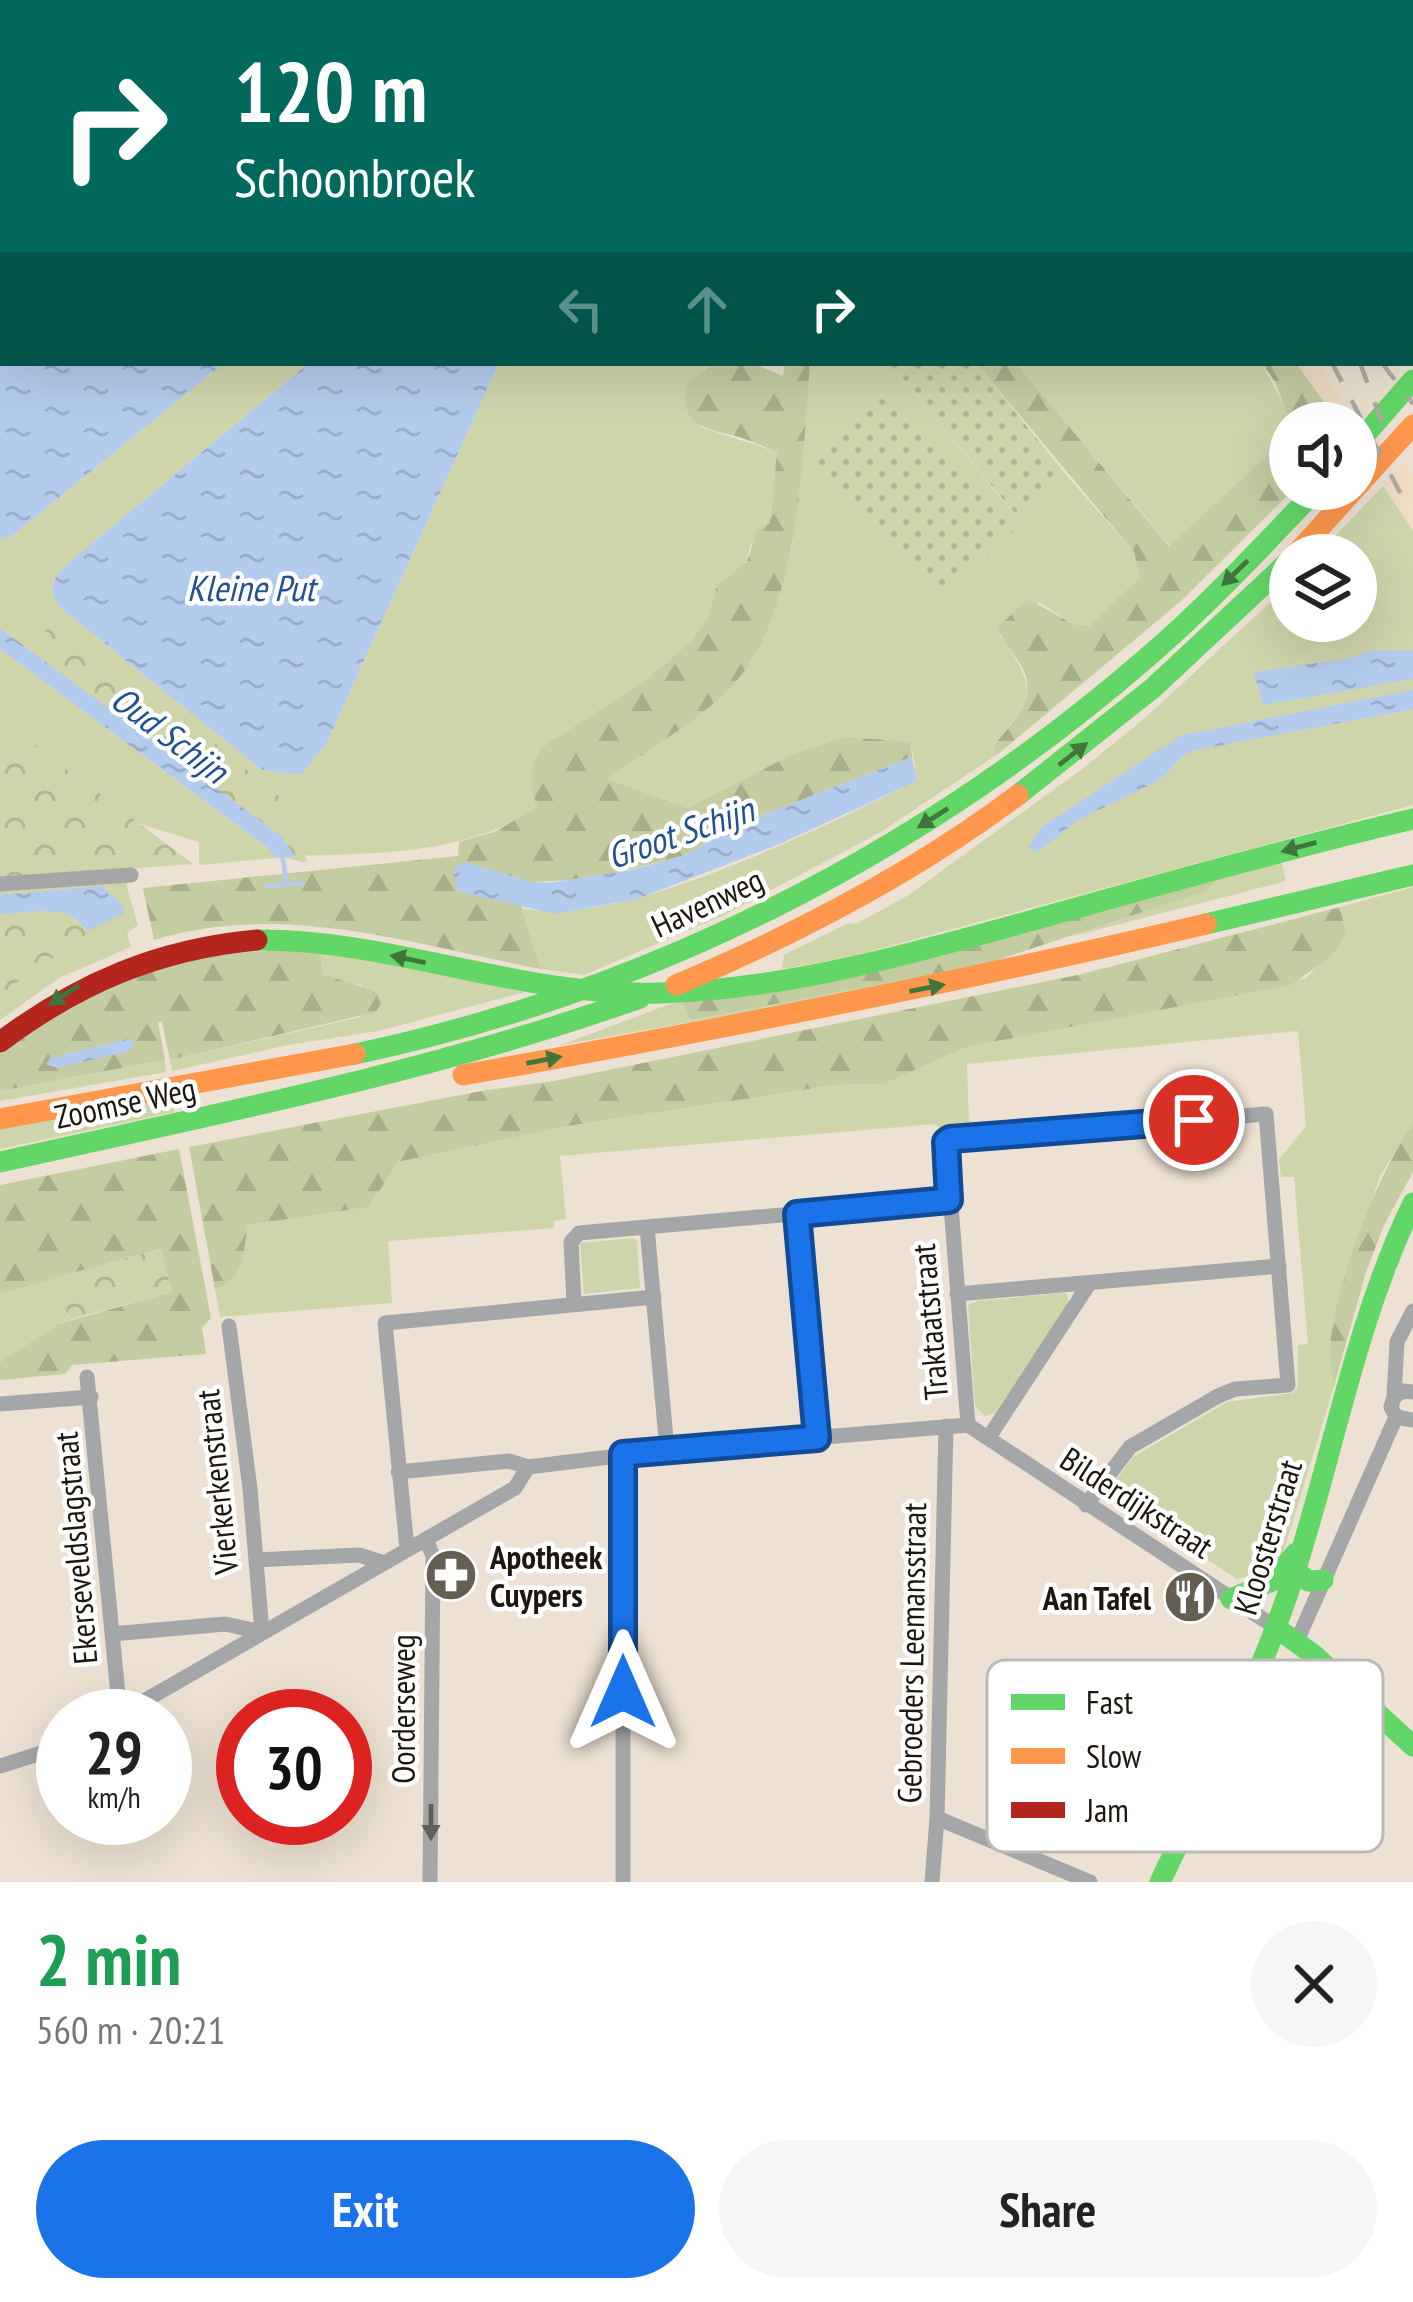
<!DOCTYPE html>
<meta charset="utf-8">
<style>
:root{--surface:#fff;--page:#f6f6f6;--text:#222;--muted:#767676;--accent:#1a73e8}
body{margin:0;font-family:"PT Sans Narrow",sans-serif;background:var(--page);color:var(--text);height:100vh;display:flex;flex-direction:column;font-size:45px;white-space:nowrap}
*{box-sizing:border-box;margin:0}
p{font-size:39px;color:var(--muted)}
.icon{flex:none;width:66px;height:66px;fill:none;stroke:currentColor;stroke-width:2;stroke-linecap:round;stroke-linejoin:round}
.map{position:relative;height:1882px;overflow:hidden}
.details{display:flex;flex-direction:column;background:var(--surface);flex:1}
.details>*{flex:none}
.guide{position:absolute;left:0px;top:0px;width:1413px;height:366px;box-shadow:0 12px 48px #0002;background:#00695c;color:#fff;overflow:hidden}
.buttons{position:absolute;left:1269px;top:402px;display:grid;gap:24px}
.buttons a{display:grid;place-items:center;width:108px;height:108px;border-radius:50%;background:var(--surface);box-shadow:0 12px 48px #0002;font-size:60px}
.speed{position:absolute;left:36px;top:1689px;display:flex;gap:24px;font-size:60px;font-weight:700;text-align:center}
.speed>*{display:grid;place-content:center;width:156px;height:156px;border-radius:50%;background:var(--surface);box-shadow:0 12px 48px #0002;line-height:1}
.speed small{font-size:30px;font-weight:400}
.speed .limit{border:18px solid #d22;background:#fff;color:#111}
.pin{position:absolute;display:grid;place-items:center;width:102px;height:102px;color:#fff;margin:-51px;border:6px solid #fff;border-radius:50%;box-shadow:0 3px 12px #0007}
.me{position:absolute;width:132px;margin:-66px;rotate:0deg;stroke-linejoin:round;filter:drop-shadow(0 0 9px #0008)}
.turn{display:flex;align-items:center;gap:42px;height:252px;padding:0 36px;font-size:54px}
.turn .icon{width:156px;height:156px;stroke-width:2.5}
.turn b{display:block;font-size:84px;line-height:102px}
.lanes{display:flex;align-items:center;height:114px;padding:0 36px;background:#0003;justify-content:center;gap:60px;direction:ltr}
.lanes .off{opacity:.35}
.round{display:grid;place-items:center;flex:none;width:126px;height:126px;border-radius:63px;background:var(--page)}
.overview{display:flex;align-items:center;justify-content:space-between;height:204px;padding:0 36px}
h1{font-size:72px;font-weight:700;line-height:90px;color:#1e9e55}
.action{display:flex;gap:24px;margin-top:auto;padding:24px 36px}
.action a{flex:1;height:138px;border-radius:72px;background:var(--accent);color:#fff;font-size:48px;font-weight:700;line-height:138px;text-align:center}
.action a+a{background:var(--page);color:var(--text)}
.map>svg:first-child{display:block}
</style>
<div class="map">
<svg width="1413" height="1882" viewBox="0 0 1413 1882">
<defs>
<pattern id="forest-firs" width="22" height="20" patternUnits="userSpaceOnUse" patternTransform="scale(3)"><rect width="22" height="20" fill="#c4cca2"/><path d="M5 1l3.5 6h-7zM16 11l3.5 6h-7z" fill="#a8ae8a"/></pattern>
<pattern id="park-crowns" width="20" height="18" patternUnits="userSpaceOnUse" patternTransform="scale(3)"><rect width="20" height="18" fill="#ced5ab"/><path d="M2 6a3 3 0 1 1 6 0M12 15a3 3 0 1 1 6 0" fill="none" stroke="#b0b692"/></pattern>
<pattern id="garden-dots" width="8" height="8" patternUnits="userSpaceOnUse" patternTransform="scale(3)"><rect width="8" height="8" fill="#ced5ab"/><path d="M2 2h.1M6 6h.1" fill="none" stroke="#b0b692" stroke-width="1.8" stroke-linecap="round"/></pattern>
<pattern id="water-ripples" width="26" height="14" patternUnits="userSpaceOnUse" patternTransform="scale(3)"><rect width="26" height="14" fill="#b3cbed"/><path d="M2 4q2-2 4 0t4 0M15 11q2-2 4 0t4 0" fill="none" stroke="#9aaeca"/></pattern>
</defs>
<rect width="100%" height="100%" fill="#ece1d2"/>
<path fill="#efddc4" d="M1296,363H1318L1355,420L1353,423H1339Z
M1405,460L1413,478V531L1383,486Z"/>
<path fill="#ced5ab" d="M459,0H981L984,2L456,3Z
M224,363H309L66,565C50,581 47,591 62,609L262,770L300,775L326,744L499,363H714L703,370L700,427L777,452L770,523L750,546L747,562L717,584L708,618L691,641L649,677L541,748L539,807C466,855 379,853 295,856L281,836L0,628V539L13,535Z
M810,363H889L1016,516L1067,476L1134,552L1140,577L1091,626L1073,624L1039,602L1000,635C1037,689 1036,695 993,745L998,754L879,833L724,915L584,975L541,969L522,908C619,931 826,825 917,781L911,742L789,756L687,808L606,779L729,689L779,599L792,547Z
M1016,363H1262L1292,421L1282,442L1170,546Z
M1383,486L1413,531V805L849,957L782,969L784,955L847,924L858,923L907,896L1081,770L1145,718L1290,584V621H1356V555H1317Z
M0,649L268,848L275,858L199,865V842L104,813L0,735Z
M1281,859L1286,881L1070,937L1217,878Z
M125,881L138,925L127,933L131,947L59,978L0,1020V889Z
M1413,887V1124L1380,1176L1343,1288L1330,1349L1334,1386L1283,1554L1268,1573L1237,1579L1106,1493L1133,1457L1227,1402L1292,1393L1298,1388V1345L1308,1344L1294,1177H1281L1279,1160L1306,1126L1298,1031L967,1064L969,1126L939,1128L935,1124L560,1156L566,1219L554,1221V1228L388,1241L392,1303L220,1317L215,1289C244,1280 243,1251 248,1225L369,1207L398,1162L568,1126L835,1085L884,1084L965,1047L1306,978L1346,936L1340,907Z
M320,948L525,992L378,1031L288,1045L172,1071L170,1060L361,1017L362,985L341,983L322,973Z
M945,972V977L561,1045L670,1004L683,1002L690,1019Z
M165,1060L166,1072L0,1101V1091Z
M171,1096L174,1112L0,1149V1129Z
M634,1238L637,1241L640,1288L584,1294L580,1243Z
M57,1277L69,1320L58,1324L0,1362V1294Z
M1062,1293L1067,1294L1069,1304L995,1413L985,1416L975,1406L968,1305L977,1301Z"/>
<path fill="url(#forest-firs)" d="M714,363H752L783,376L785,363H810C802,460 801,619 727,691C692,725 646,751 607,779L687,808L789,756L845,737L911,742L912,757L747,821L685,855L593,879L531,882L517,893L541,969C414,945 283,900 154,940L143,888L458,856L459,842L494,832L538,807C528,788 530,767 541,748L649,677L691,641L708,618L717,584L747,562L757,530L770,523L777,452C764,447 752,441 739,437C704,428 677,427 688,382Z
M976,363H1016L1169,546L1282,442L1290,425V489H1294L1181,601L998,754L993,746C1011,724 1038,699 1023,669C1015,654 1003,643 998,627L1028,599L1073,624L1090,626L1140,577L1134,552Z
M1262,363H1296L1339,423H1291L1275,382Z
M1217,878L1206,891L946,977L944,972L690,1020L683,1002Z
M1340,907L1346,935L1330,957L1291,985L966,1047L884,1084L835,1085L568,1126L398,1162L369,1207L248,1225C243,1251 245,1280 215,1289L189,1147L487,1090L554,1081L1082,974Z
M320,948L322,974L375,991L381,1003L376,1012L170,1060L162,1022H158L165,1060L0,1091V1051L60,1007L189,955Z
M1413,1124V1172L1384,1225L1366,1272L1334,1386C1333,1374 1330,1361 1330,1349C1334,1287 1377,1174 1413,1124Z
M179,1149L211,1318L202,1328L206,1354L72,1365L65,1374L0,1380V1362L58,1324L172,1292L160,1249L0,1294V1185Z"/>
<path fill="url(#park-crowns)" d="M105,0H666L668,3H107Z
M57,614L296,810L307,863L283,857L31,651Z
M0,719L193,864L127,869V891L120,892L122,903L70,948L34,969L0,996Z
M161,1249L172,1292L69,1320L57,1277Z"/>
<path fill="url(#garden-dots)" d="M889,363H976L1067,476L1017,516Z
M881,389L1019,527L947,596L809,457Z"/>
<path fill="url(#water-ripples)" d="M0,0L93,3H3V363H224L13,535L0,539Z
M309,363H499L326,744L301,775L262,770L62,609C47,591 50,581 66,565Z
M0,628L281,836L295,856L275,858L268,848L0,649Z
M1374,650H1413V679L1263,705L1254,672L1346,659Z
M1413,690V709L1191,751C1175,759 1171,773 1156,782L1078,820L1038,852L1028,848L1040,828L1182,735Z
M912,757L917,781L782,843L637,899L555,914L457,891L453,868L466,862L531,882L549,883L631,870L685,855L747,821Z
M102,886L123,906L124,913L88,931C67,902 37,912 0,914V895Z
M128,1039L132,1040L134,1047L126,1052L57,1068L46,1064L50,1058Z"/>
<g fill="none" stroke-linecap="round" stroke-linejoin="round">
<path stroke="#b3cbed" stroke-width="4.5" d="M282,854L287,884
M267,886L302,883"/>
<path stroke="#a5a6a7" stroke-width="15" d="M0,884L131,875
M797,1215L817,1438
M647,1227L667,1450
M957,1294L1279,1266
M574,1303L571,1242L579,1233L949,1200
M87,1377L120,1715
M1394,1397L1397,1342L1413,1311
M0,1404L91,1397
M1396,1417L1413,1420
M968,1425L946,1141L1266,1114L1288,1385L1235,1389L1218,1396L1130,1447L1086,1505
M968,1425L1275,1627
M989,1437L1089,1284
M398,1472L509,1461L528,1467
M426,1539L433,1556L430,1882
M407,1549L385,1323L654,1297
M256,1560L359,1555L381,1562
M112,1634L225,1624L262,1632L250,1489L229,1326
M1297,1641L1396,1417L1391,1407L1394,1397L1403,1391L1413,1392
M118,1716L515,1488L528,1467L667,1450L968,1425
M0,1766L63,1746
M937,1818L1090,1882
M623,1882V1455
M932,1882L937,1818L946,1426"/>
<path stroke="#63d668" stroke-width="21" d="M1356,445L1413,380
M1018,795L1153,688L1290,560
M1206,924L1413,875
M257,940C394,939 523,998 661,993C787,989 906,955 1026,922C1155,886 1283,850 1413,819
M355,1054C646,993 917,856 1143,661C1205,608 1261,548 1317,489
M0,1162C216,1114 431,1072 640,998
M1295,1570L1308,1581L1323,1580
M1231,1599L1274,1580L1296,1553
M1275,1627L1314,1655L1413,1746
M1160,1882C1205,1788 1253,1695 1287,1596C1332,1465 1352,1329 1413,1203"/>
<path stroke="#ff974d" stroke-width="21" d="M1295,555L1413,425
M676,985C797,934 913,874 1018,795
M463,1075C712,1031 960,982 1206,924
M0,1119L355,1054"/>
<path stroke="#b3261e" stroke-width="21" d="M0,1042C79,983 158,949 257,940"/>
<path stroke="#afaaa4" stroke-width="4.5" stroke-dasharray="21 21" stroke-linecap="butt" d="M1005,0L1009,3
M1120,0L1123,3
M1172,0L1173,3
M1218,0L1219,3
M1310,0L1311,3
M1410,306L1413,314
M1332,363L1406,504
M1360,363L1387,436
M1382,363L1413,404"/>
</g>
<defs><path id="oneway-solid" d="M-6-.8H1V-3.2L6.5 0L1 3.2V.8H-6Z" transform="scale(3)"/></defs>
<g fill="#40763b">
<use href="#oneway-solid" transform="translate(1235 573) rotate(136)"/>
<use href="#oneway-solid" transform="translate(1073 754) rotate(-38)"/>
<use href="#oneway-solid" transform="translate(933 818) rotate(147)"/>
<use href="#oneway-solid" transform="translate(1299 847) rotate(165)"/>
<use href="#oneway-solid" transform="translate(408 959) rotate(-168)"/>
<use href="#oneway-solid" transform="translate(927 988) rotate(-11)"/>
<use href="#oneway-solid" transform="translate(64 995) rotate(147)"/>
<use href="#oneway-solid" transform="translate(544 1060) rotate(-11)"/>
</g>
<use fill="#625e5a" href="#oneway-solid" transform="translate(431 1822) rotate(90)"/>
<g fill="none" stroke-linecap="round" stroke-linejoin="round">
<g stroke="#114b97" stroke-width="30">
<path id="route" d="M623,1692V1454L817,1438L797,1214L949,1200L946,1142L950,1139L1194,1120"/>
</g>
<use href="#route" stroke="#1a73e8" stroke-width="21"/>
</g>
<defs>
<g id="pharmacy-disc" transform="scale(2.7)"><circle r="9.5" fill="#665e53" stroke="#fff"/><path d="M-2-6h4v4h4v4h-4v4h-4v-4h-4v-4h4Z" fill="#fff"/></g>
<g id="restaurant-disc" transform="scale(2.7)"><circle r="9.5" fill="#665e53" stroke="#fff"/><path d="M-5-6h1v4h1v-4h1v4h1v-4h1v5L-1.5 .5V6h-2V.5L-5-1ZM5-6V6H3V1.5H1.5Q1.5-4 5-6Z" fill="#fff"/></g>
</defs>
<g fill-rule="evenodd">
<use href="#pharmacy-disc" x="451" y="1575"/>
<use href="#restaurant-disc" x="1190" y="1597"/>
</g>
<g text-anchor="middle" dominant-baseline="central" stroke-width="9" stroke-linejoin="round" paint-order="stroke">
<g font-size="33" fill="#1e170e" stroke="#fff">
<text transform="translate(707 902) rotate(-25)">Havenweg</text>
<text transform="translate(125 1102) rotate(-12)">Zoomse Weg</text>
<text transform="translate(929 1322) rotate(-95)">Traktaatstraat</text>
<text transform="translate(216 1482) rotate(-96)">Vierkerkenstraat</text>
<text transform="translate(1137 1502) rotate(33)">Bilderdijkstraat</text>
<text transform="translate(1267 1537) rotate(-73)">Kloosterstraat</text>
<text transform="translate(75 1548) rotate(-95)">Ekerseveldslagstraat</text>
<text transform="translate(911 1653) rotate(-89)">Gebroeders Leemansstraat</text>
<text transform="translate(402 1709) rotate(-90)">Oorderseweg</text>
</g>
<g font-size="33" font-weight="bold" fill="#1e170e" stroke="#fff" text-anchor="start">
<text x="490" y="1556">Apotheek<tspan x="490" dy="38">Cuypers</tspan></text>
<text x="1151" y="1597" text-anchor="end">Aan Tafel</text>
</g>
<g font-size="36" font-style="italic" fill="#215193" stroke="#fff">
<text x="251" y="587">Kleine Put</text>
<text transform="translate(170 734) rotate(37)">Oud Schijn</text>
<text transform="translate(680 832) rotate(-19)">Groot Schijn</text>
</g>
</g>
<rect x="987" y="1660" width="396" height="192" rx="18" fill="#fff" stroke="#bcb9b7" stroke-width="3"/>
<rect x="1011" y="1694" width="54" height="16" fill="#63d668"/>
<rect x="1011" y="1748" width="54" height="16" fill="#ff974d"/>
<rect x="1011" y="1802" width="54" height="16" fill="#b3261e"/>
<g font-size="33" fill="#1e170e">
<text x="1086" y="1714">Fast</text>
<text x="1086" y="1768">Slow</text>
<text x="1086" y="1822">Jam</text>
</g>
</svg>
<div class="buttons">
<a><svg class="icon" aria-label="sound" viewBox="0 0 24 24"><path d="M4 9h4l5-4v14l-5-4H4zM17 9q2 3 0 6"/></svg></a>
<a><svg class="icon" aria-label="layers" viewBox="0 0 24 24"><path d="M12 4l9 5-9 5-9-5zM3 14l9 5 9-5"/></svg></a>
</div>
<div class="speed"><div>29<small>km/h</small></div><div class="limit">30</div></div>
<div class="pin" style="left:1194px;top:1120px;background:#d93025"><svg class="icon" aria-label="arrive" viewBox="0 0 24 24"><path d="M6 21V4h12l-3 4 3 4H6"/></svg></div>
<svg class="me" style="left:623px;top:1692px" viewBox="-20 -20 40 40"><path d="M0-17L14 15 0 8-14 15z" fill="#1a73e8" stroke="#fff" stroke-width="4"/></svg>
<div class="guide">
<div class="turn"><svg class="icon" aria-label="right" viewBox="0 0 24 24"><path d="M7 20v-9h11M14 6l5 5-5 5"/></svg><div><b>120 m</b>Schoonbroek</div></div>
<div class="lanes"><svg class="icon off" aria-label="left" viewBox="0 0 24 24"><path d="M17 20v-9H6M10 6l-5 5 5 5"/></svg><svg class="icon off" aria-label="ahead" viewBox="0 0 24 24"><path d="M12 20V5M6 11l6-6 6 6"/></svg><svg class="icon" aria-label="right" viewBox="0 0 24 24"><path d="M7 20v-9h11M14 6l5 5-5 5"/></svg></div>
</div>
</div>
<section class="details">
<div class="overview"><div><h1>2 min</h1><p>560 m · 20:21</p></div><a class="round"><svg class="icon" aria-label="close" viewBox="0 0 24 24"><path d="M6 6l12 12M18 6L6 18"/></svg></a></div>
<div class="action"><a>Exit</a><a>Share</a></div>
</section>
